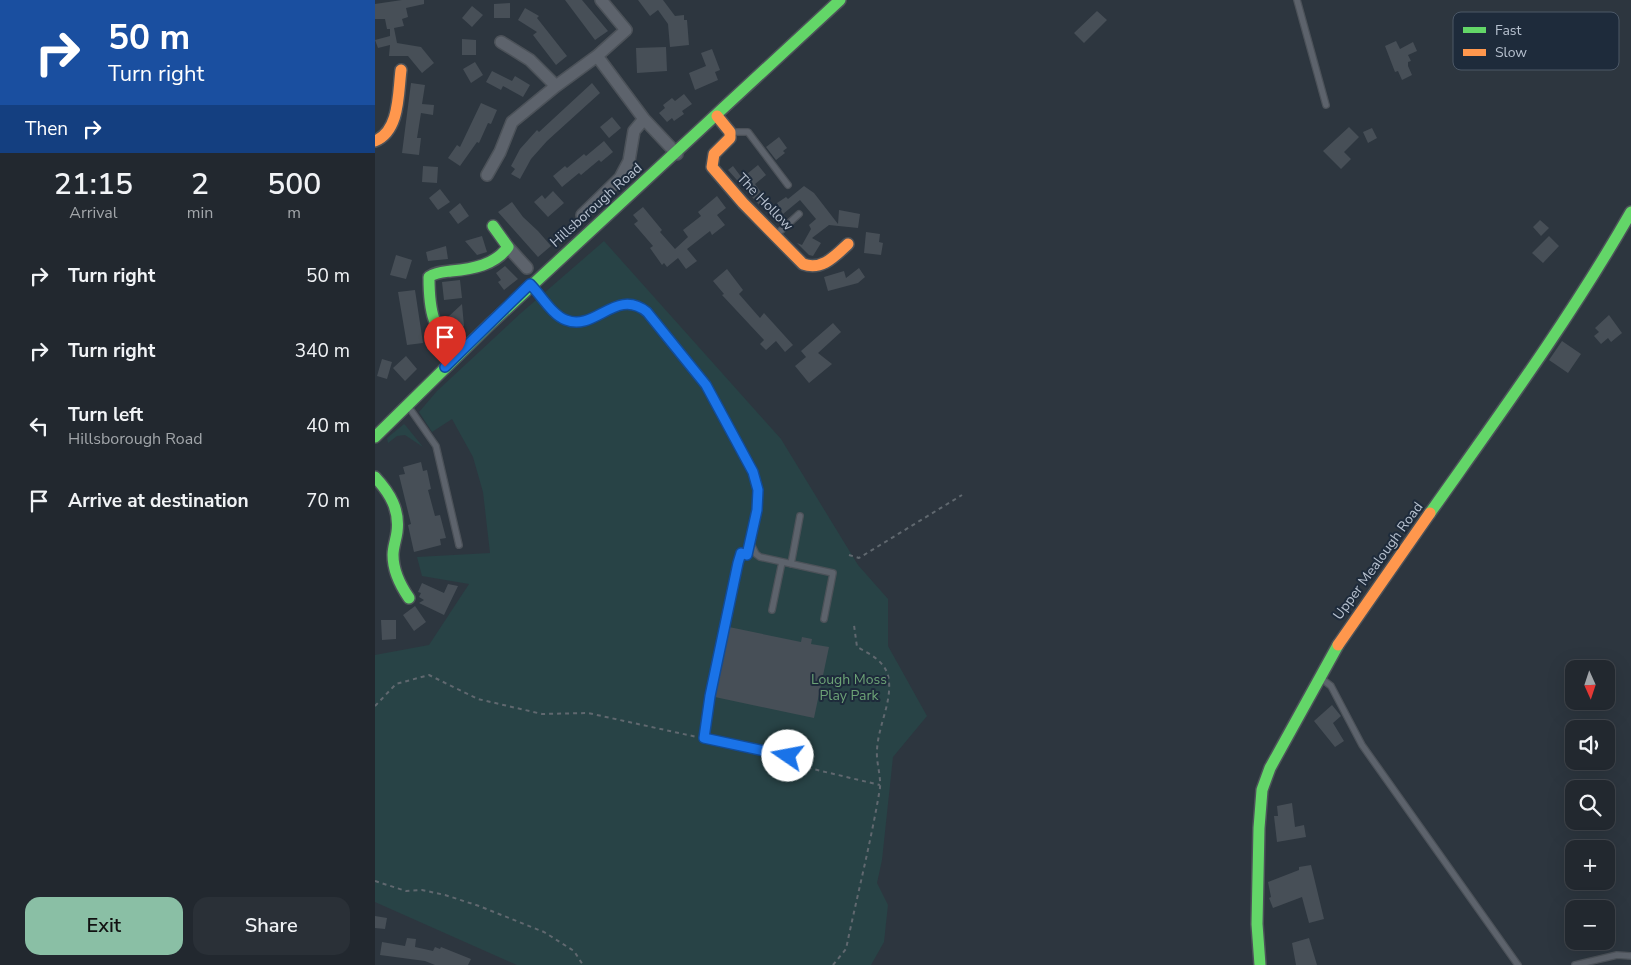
<!DOCTYPE html>
<meta charset="utf-8">
<style>
:root{--surface:#22282f;--page:#2a3037;--text:#f1f3f6;--muted:#a2a6aa;--line:#3f444b;--accent:#8abfa5}
body{margin:0;font-family:"Nunito Sans",sans-serif;background:var(--page);color:var(--text);height:100vh;display:flex;flex-direction:column;font-size:19px;white-space:nowrap}
*{box-sizing:border-box;margin:0}
p{font-size:16px;color:var(--muted)}
.icon{flex:none;width:28px;height:28px;fill:none;stroke:currentColor;stroke-width:2;stroke-linecap:round;stroke-linejoin:round}
.map{position:relative;flex:1;overflow:hidden}
.sheet{display:flex;flex-direction:column;background:var(--surface);width:375px}
.sheet>*{flex:none}
.banner{background:#1a4fa0;color:#fff;overflow:hidden}
.needle{width:32px;rotate:177deg}
.fabs{position:absolute;left:1190px;top:660px;display:grid;gap:10px}
.fabs a{display:grid;place-items:center;width:50px;height:50px;border-radius:10px;background:var(--surface);box-shadow:0 5px 20px #0002,0 0 0 1px var(--line);font-size:25px}
.pin{position:absolute;display:grid;place-items:center;width:42px;height:42px;color:#fff;margin:-51px -21px;border-radius:50% 50% 50% 0;rotate:-45deg;box-shadow:0 0 5px #0007}
.pin .icon{rotate:45deg}
.me{position:absolute;width:55px;margin:-28px;rotate:282deg;stroke-linejoin:round;filter:drop-shadow(0 0 4px #0008)}
.turn{display:flex;align-items:center;gap:18px;height:105px;padding:0 25px;font-size:22px}
.turn .icon{width:65px;height:65px;stroke-width:2.5}
.turn b{display:block;font-size:35px;line-height:42px}
.then{display:flex;align-items:center;height:48px;padding:0 25px;background:#0003;gap:10px;font-size:19px}
.eta{display:flex;justify-content:space-evenly;align-items:center;height:85px;text-align:center}
.eta b{font-size:30px;font-weight:600;line-height:35px}
.button{display:flex;gap:10px;margin-top:auto;padding:10px 25px}
.button a{flex:1;height:58px;border-radius:15px;background:var(--accent);color:#111;font-size:20px;font-weight:600;line-height:58px;text-align:center}
.button a+a{background:var(--page);color:var(--text)}
ul{padding:0;list-style:none}
li{display:flex;align-items:center;gap:15px;height:75px;padding:0 25px}
li div{flex:1}
li b{display:block;font-size:19px}
li em{font-style:normal}
main{display:flex;flex:1;min-height:0}
.map>svg:first-child{display:block}
</style>
<main>
<section class="sheet">
<div class="banner">
<div class="turn"><svg class="icon" aria-label="right" viewBox="0 0 24 24"><path d="M7 20v-9h11M14 6l5 5-5 5"/></svg><div><b>50 m</b>Turn right</div></div>
<div class="then">Then<svg class="icon" aria-label="right" viewBox="0 0 24 24"><path d="M7 20v-9h11M14 6l5 5-5 5"/></svg></div>
</div>
<div class="eta">
<div><b>21:15</b><p>Arrival</p></div>
<div><b>2</b><p>min</p></div>
<div><b>500</b><p>m</p></div>
</div>
<ul>
<li><svg class="icon" aria-label="right" viewBox="0 0 24 24"><path d="M7 20v-9h11M14 6l5 5-5 5"/></svg><div><b>Turn right</b></div><em>50 m</em></li>
<li><svg class="icon" aria-label="right" viewBox="0 0 24 24"><path d="M7 20v-9h11M14 6l5 5-5 5"/></svg><div><b>Turn right</b></div><em>340 m</em></li>
<li><svg class="icon" aria-label="left" viewBox="0 0 24 24"><path d="M17 20v-9H6M10 6l-5 5 5 5"/></svg><div><b>Turn left</b><p>Hillsborough Road</p></div><em>40 m</em></li>
<li><svg class="icon" aria-label="arrive" viewBox="0 0 24 24"><path d="M6 21V4h12l-3 4 3 4H6"/></svg><div><b>Arrive at destination</b></div><em>70 m</em></li>
</ul>
<div class="button"><a>Exit</a><a>Share</a></div>
</section>
<div class="map">
<svg width="1256" height="965" viewBox="0 0 1256 965">
<rect width="100%" height="100%" fill="#2d363f"/>
<path fill="#284346" d="M229,241L406,439L483,565L513,599V646L552,716L518,757L507,860L502,883L513,905L509,942L496,965H142L0,902V655L54,645L94,584L47,576L42,557L115,553L108,492L98,457L77,419L57,432L44,412L62,391L146,313Z
M29,424L31,426L48,447L30,435L22,436L13,443L12,438Z"/>
<path fill="#474f57" d="M27,0H49V4L31,8L33,17L27,19L29,26L19,28L22,43L46,47L59,63L47,73L33,56H14L15,45L3,48L0,40L15,36V29H12L10,19H0V4Z
M190,0H207L233,31L220,40Z
M263,0H288L300,16L309,15V20H312L314,45L295,47L293,24L283,10L275,16Z
M135,3V18H119V4Z
M97,6L108,15L97,27L87,18Z
M150,8L164,16L162,18L192,56L181,65L158,35L162,32L143,20Z
M722,11L732,20L709,43L699,33Z
M87,39L101,40V55H87Z
M1021,41L1025,49L1038,42L1042,51L1033,55L1036,61L1033,62V66L1037,75L1027,80L1023,71L1020,72L1010,46Z
M291,47L292,71L262,73L261,48Z
M337,49L345,70L340,72L343,80L320,90L314,73L331,66L326,53Z
M100,62L108,75L96,83L88,69Z
M117,71L137,81L140,76L155,85L148,97L128,86L126,90L111,82Z
M36,83L50,85L47,104L59,105L58,115L46,113L42,138H46L44,155L27,153Z
M217,83L225,93L172,141L156,159L145,179L136,174L140,169L136,166L145,149L162,130L164,132Z
M309,94L317,104L307,111L309,114L299,121L297,118L292,122L284,113L290,108L288,105L297,98L300,101Z
M106,103L122,110L116,124L113,123L104,143L102,142L85,166L73,158L82,145L85,147Z
M237,117L246,128L234,138L225,127Z
M974,127L984,137L969,152L976,159L966,169L948,151Z
M997,128L1002,138L993,143L988,132Z
M404,137L412,148L408,151L410,153L401,160L391,147Z
M229,141L238,152L226,162L224,160L206,175L204,173L187,187L178,176L190,166L192,168L209,154L211,156Z
M383,165L391,175L380,184L393,202L386,207L353,170L358,166L367,178Z
M48,166L63,167L62,183L47,182Z
M429,186L439,193L463,224L464,210L485,214L483,228L454,225L437,238L446,243L438,256L434,255L422,243L427,245L436,229L434,225L441,219L425,200L408,214L402,203L411,197L413,199Z
M65,189L75,202L63,210L54,198Z
M178,191L189,203L173,217L159,202L167,195L170,199Z
M342,196L351,208L342,215L350,225L337,235L335,231L312,249L322,261L311,269L303,258L292,267L289,263L287,265L275,248L278,246L259,224L263,221L258,215L268,207L287,230L285,232L300,249L313,237L308,230L326,216L323,212Z
M137,202L148,217L163,231L176,246L163,257L123,212Z
M85,203L94,216L83,224L74,212Z
M1165,220L1174,228L1166,236L1158,227Z
M491,232L505,234L504,242L508,243L506,255L489,253Z
M107,236L112,252L102,255L90,241Z
M1174,236L1184,246L1168,263L1157,253Z
M71,246L73,259L53,261L51,252Z
M21,255L37,260L31,279L15,275Z
M130,266L143,279L129,290L123,282L126,280L121,273Z
M484,268L490,277L483,283L453,291L449,277L469,271L471,278Z
M352,269L368,290L364,294L385,318L389,313L418,345L410,352L401,341L391,350L385,344L389,340L347,295L349,294L338,281Z
M85,280L87,298L69,300L67,282Z
M40,290L48,343L32,345L23,292Z
M87,304L89,326L83,332L72,318Z
M1234,315L1247,333L1236,342L1233,338L1226,344L1219,336L1224,332L1220,328Z
M458,323L466,332L443,353L457,364L434,383L420,366L431,357L426,351Z
M1187,341L1206,354L1193,373L1174,360Z
M31,356L42,369L30,381L18,368Z
M7,359L17,362L12,379L2,376Z
M46,462L48,471L52,470L56,489L53,490L60,516L65,515L71,538L65,539L66,545L39,552L33,525L36,524L24,475L30,474L28,467Z
M47,583L69,593L73,584L83,586L69,615L44,603L49,600L44,597L46,593L43,592Z
M40,606L51,622L39,631L28,615Z
M6,620H21V639L7,640Z
M354,627L426,642L427,637L437,639L436,644L454,647L439,718L340,697Z
M957,705L966,716L958,723L969,741L960,747L939,721Z
M917,803L920,827L929,825L931,837L902,842L899,816H903L902,806Z
M936,865L949,919L934,923L927,897L898,908L894,898L896,897L893,882L924,870V867Z
M0,916L12,918L10,929L0,928Z
M32,938L41,939L40,947L58,951L60,947L65,949L66,947L96,959L93,965H60L50,961L5,955L7,942L30,946Z
M934,938L942,965H921L917,943Z"/>
<g fill="none" stroke-linecap="round" stroke-linejoin="round">
<g stroke="#4c5259" stroke-width="8">
<path id="lane" d="M922,0L951,105
M357,132H373L413,185
M402,234L424,214
M157,285C167,296 176,312 189,319C216,335 241,287 272,312L331,385L378,472L383,490V510L376,544L381,554L385,557L458,573L449,619
M33,406L61,446L84,545
M376,544L372,555L366,553L363,563L335,696L329,738L413,757
M416,564L425,516
M397,610L407,562
M947,679L956,686L987,745L1143,965
M1200,965L1242,955L1256,956"/>
</g>
<g stroke="#4c5259" stroke-width="14">
<path id="street" d="M226,0L251,30L222,56L269,119L302,154
M126,42L155,60L181,86
M112,175L125,152L137,122L181,86L222,56
M207,215L245,178L254,161L259,131L269,119
M133,247L152,268"/>
</g>
<g stroke="#4c5259" stroke-width="14">
<path id="fast" d="M83,355C58,329 54,313 54,277C61,272 68,272 76,271C98,269 120,265 133,247L118,226
M0,437L114,325L465,0
M0,477C15,493 25,510 22,532C21,540 18,547 18,555C18,571 25,585 34,598
M1055,513C1125,414 1196,317 1256,212
M885,965L882,924L884,828L887,790L895,768L963,645"/>
</g>
<g stroke="#4c5259" stroke-width="14">
<path id="slow" d="M342,116L355,132V138L339,154L337,167L368,203L428,264C447,271 460,256 473,244
M0,141C25,131 23,93 26,70
M963,645L1055,513"/>
</g>
<path stroke="#60686f" stroke-width="2" stroke-dasharray="4 4" stroke-linecap="butt" d="M474,555L484,558L587,495
M0,706L21,684L54,675L103,699L167,714L213,713L322,737
M417,764L505,785
M0,881L31,891L47,890L70,895L104,906L169,932L199,951L208,965
M458,965L471,949C482,896 496,842 505,788C506,775 501,762 502,750C503,727 516,704 514,682C513,663 497,655 482,647L479,625"/>
<use href="#lane" stroke="#5d636c" stroke-width="5.5"/>
<use href="#street" stroke="#5d636c" stroke-width="11"/>
<use href="#fast" stroke="#63d668" stroke-width="11"/>
<use href="#slow" stroke="#ff974d" stroke-width="11"/>
</g>
<g fill="none" stroke-linecap="round" stroke-linejoin="round">
<g stroke="#114b97" stroke-width="12">
<path id="route" d="M70,367L155,284C166,295 177,315 191,320C220,332 241,287 272,312L331,385L378,472L383,490L382,510L372,555L366,553L363,563L335,696L329,738L413,756"/>
</g>
<use href="#route" stroke="#1a73e8" stroke-width="9"/>
</g>
<g text-anchor="middle" dominant-baseline="central" stroke-width="4" stroke-linejoin="round" paint-order="stroke">
<g font-size="14" fill="#b7c1cf" stroke="#1e2b3b">
<text transform="translate(390 202) rotate(46)">The Hollow</text>
<text transform="translate(221 205) rotate(-42)">Hillsborough Road</text>
<text transform="translate(1003 561) rotate(-54)">Upper Mealough Road</text>
</g>
<g font-size="14" fill="#6ca276" stroke="#1e2b3b">
<text x="474" y="679">Lough Moss<tspan x="474" dy="16">Play Park</tspan></text>
</g>
</g>
<rect x="1078" y="12" width="166" height="58" rx="8" fill="#1e2b3b" stroke="#4c5867" stroke-width="1"/>
<rect x="1088" y="27" width="23" height="6" fill="#63d668"/>
<rect x="1088" y="49" width="23" height="7" fill="#ff974d"/>
<g font-size="14" fill="#b7c1cf">
<text x="1120" y="35">Fast</text>
<text x="1120" y="57">Slow</text>
</g>
</svg>
<div class="fabs">
<a><svg class="needle" viewBox="-14 -14 28 28"><path d="M0-13l5 13h-10z" fill="#e53935"/><path d="M0 13l5-13h-10z" fill="#a2a6aa"/></svg></a>
<a><svg class="icon" aria-label="sound" viewBox="0 0 24 24"><path d="M4 9h4l5-4v14l-5-4H4zM17 9q2 3 0 6"/></svg></a>
<a><svg class="icon" aria-label="search" viewBox="0 0 24 24"><circle cx="10" cy="10" r="6"/><path d="M15 15l6 6"/></svg></a>
<a>+</a>
<a>−</a>
</div>
<div class="pin" style="left:70px;top:367px;background:#d93025"><svg class="icon" aria-label="arrive" viewBox="0 0 24 24"><path d="M6 21V4h12l-3 4 3 4H6"/></svg></div>
<svg class="me" style="left:413px;top:756px" viewBox="-20 -20 40 40"><circle r="19" fill="#fff"/><path d="M0-13L10 11 0 6-10 11z" fill="#1a73e8"/></svg>
</div>
</main>
